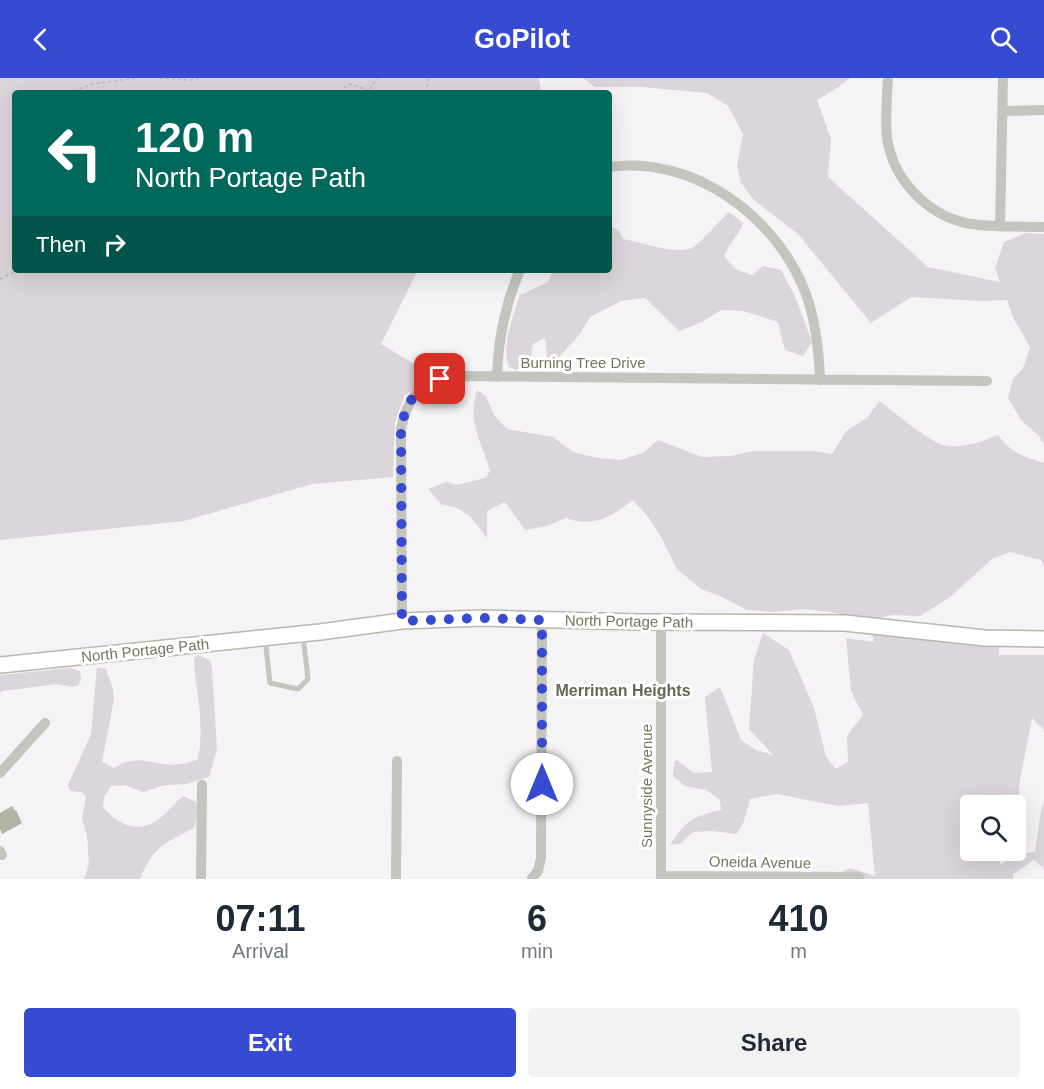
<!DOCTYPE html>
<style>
:root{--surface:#fff;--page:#f2f2f3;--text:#1f2937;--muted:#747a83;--accent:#374ad2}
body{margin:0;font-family:Arial,sans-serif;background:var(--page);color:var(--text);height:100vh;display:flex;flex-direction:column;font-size:22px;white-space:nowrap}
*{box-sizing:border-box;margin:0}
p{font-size:20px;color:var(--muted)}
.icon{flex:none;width:33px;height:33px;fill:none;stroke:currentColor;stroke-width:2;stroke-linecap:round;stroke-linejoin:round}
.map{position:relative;height:801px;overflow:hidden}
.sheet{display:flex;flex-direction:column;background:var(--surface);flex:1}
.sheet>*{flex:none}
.guide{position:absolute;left:12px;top:12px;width:600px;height:183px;border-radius:6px;box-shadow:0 6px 24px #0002;background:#00695c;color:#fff;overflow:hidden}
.buttons{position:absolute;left:960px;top:717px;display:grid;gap:12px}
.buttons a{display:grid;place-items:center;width:66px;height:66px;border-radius:6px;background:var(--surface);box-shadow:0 6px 24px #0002;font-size:30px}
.pin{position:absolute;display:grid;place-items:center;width:51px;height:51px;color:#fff;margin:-26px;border-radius:12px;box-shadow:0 3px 9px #0006}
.me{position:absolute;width:66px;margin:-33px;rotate:0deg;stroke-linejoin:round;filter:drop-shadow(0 0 4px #0008)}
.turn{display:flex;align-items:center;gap:21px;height:126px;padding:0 24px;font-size:27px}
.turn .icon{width:78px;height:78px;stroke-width:2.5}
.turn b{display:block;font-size:42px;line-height:51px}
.then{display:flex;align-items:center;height:57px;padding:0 24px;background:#0003;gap:12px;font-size:22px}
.eta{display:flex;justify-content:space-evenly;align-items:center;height:102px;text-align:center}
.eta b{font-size:36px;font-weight:600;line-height:42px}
.button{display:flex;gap:12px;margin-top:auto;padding:12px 24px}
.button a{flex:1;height:69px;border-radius:6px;background:var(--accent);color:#fff;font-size:24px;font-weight:600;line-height:69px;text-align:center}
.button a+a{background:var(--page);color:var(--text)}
header{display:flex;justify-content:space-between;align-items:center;height:78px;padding:0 24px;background:var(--accent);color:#fff;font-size:27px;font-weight:600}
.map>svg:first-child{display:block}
</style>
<header><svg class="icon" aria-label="back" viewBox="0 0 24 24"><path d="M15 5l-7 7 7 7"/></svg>GoPilot<svg class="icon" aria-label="search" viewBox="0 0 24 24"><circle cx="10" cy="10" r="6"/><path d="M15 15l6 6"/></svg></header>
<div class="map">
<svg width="1044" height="801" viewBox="0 0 1044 801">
<rect width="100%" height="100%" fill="#f5f3f6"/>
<path fill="#dcd5db" d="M0,0H539L541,15H15V192H418L381,266L434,298L404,318L395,344L393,399L312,406L184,443L0,462Z
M583,0H850L837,10L817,22L831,61L828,99L928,189L1000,204L995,190L1004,164L1026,155L1044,156V367L1039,358L1021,342L1008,320L1013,301L1023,290L1030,270L1024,258L1014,242L1007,222L980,223L911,219L871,245L798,156L754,122L741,105L737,88L743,56L728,28L707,15L642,9H595Z
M729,134L743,145C738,158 729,166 724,178L735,191L752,197L763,188L781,192L795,218L812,264L803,278L785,272L778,244L743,233L721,232L702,244L679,253L645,220L621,223L590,239L580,256L559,279L554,292L543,291L547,276L545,260L533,266L530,284L516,292L509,289C501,266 513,239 520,217L548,204L553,192H609V147L619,153L623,161C643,164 674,177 692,170C699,167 721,141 729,134Z
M477,312L486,318L494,337L507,351L553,359L573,374L598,380L620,382L643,375L658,362L702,379L730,378L753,373H814L832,376L846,353L868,339L879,323C895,334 929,365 947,368C961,370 985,363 998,357C1013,376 1021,378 1044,385V489L1041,482L1010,474L992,481L950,519L920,538L892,537L871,542L830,534L804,531L772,534L747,532L720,518L701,511L677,491L662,461L649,440L633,422C610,439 595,450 566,440L547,448L525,452L505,424L487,433V460L470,438L457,430L441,426L428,411L447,404L457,407L485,400L490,393C481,361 467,346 477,312Z
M871,552L999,565V577H1044V652L1032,640L1019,707L1020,726L1016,740V728H970V772L999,773L1000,787L1015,777L1035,774L1041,732L1044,724V791L1034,782L1013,796V801H827L850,790L875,798L868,725L838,728L777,716L750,721L744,743L737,756L713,753L693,754L680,766L670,767C686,743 692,738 721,732L720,722L706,712L685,708L673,698L675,681L694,695L712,694L705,619L720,609L741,662L756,672L773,677L749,651L754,582L763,555L789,572L814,630L826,679L836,691L848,684L847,658L863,637L851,613L846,560L874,564Z
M198,577L210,582L212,591L217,671L209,699L186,706L165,707L143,714L125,707L111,708L104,719L103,730C118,745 133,755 155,744C163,739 175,725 183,718L196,724L197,737L194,750C164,766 153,768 140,801H84L89,786L87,758L82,741L86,718L81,714L70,713L68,707L91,656L97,589L106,591L113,611L114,621L102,684L114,690C142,673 153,690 180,686C186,686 192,683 198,681C205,643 196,617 194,580Z
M70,590L80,593L81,602L78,607L72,609L57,606L3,613L0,615V597Z"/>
<path fill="#b3b4a8" d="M12,728L15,733L16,732L22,745L2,756L0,751V735Z"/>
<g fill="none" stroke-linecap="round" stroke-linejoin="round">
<g stroke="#b7b8ae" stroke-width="18">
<path id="secondary" d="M0,587L320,554L402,543L482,540L638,544L845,545L985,560L1044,561"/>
</g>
<path stroke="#bbbcb6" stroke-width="1.5" stroke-dasharray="3 3" stroke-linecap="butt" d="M160,0L191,2L199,0
M68,15L92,6L135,0
M341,15L343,10L351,6L369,13L377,0
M426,15L428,0
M0,201L18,192"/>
<path stroke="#c4c5be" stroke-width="5" d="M265,560L270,605L298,611L308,601L303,558"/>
<path stroke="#c4c5be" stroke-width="10" d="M888,0C887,19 885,40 887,60C893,101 926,136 966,145C991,150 1019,148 1044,149
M1003,33L1044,32
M609,89C694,77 777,139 806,216C816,244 819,272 820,302
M1000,148L1003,0
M497,299C498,261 505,227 520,192
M402,543L401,351C408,316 422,305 456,298L987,303
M661,544V801
M0,695L45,645
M0,773L2,777
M661,798L859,799
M532,800L538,793L541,780L542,542
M201,801L202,707
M396,801L397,683"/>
<use href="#secondary" stroke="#fff" stroke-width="15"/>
</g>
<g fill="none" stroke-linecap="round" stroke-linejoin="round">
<path stroke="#374ad2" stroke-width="10" stroke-dasharray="0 18" d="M440,301C414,312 406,324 401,351L402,543L482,540L542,542V706"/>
</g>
<g text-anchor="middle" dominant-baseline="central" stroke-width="6" stroke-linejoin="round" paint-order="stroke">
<g font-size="15" fill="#74765f" stroke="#fff">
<text x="583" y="284">Burning Tree Drive</text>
<text transform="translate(629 543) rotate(1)">North Portage Path</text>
<text transform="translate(145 572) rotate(-6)">North Portage Path</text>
<text transform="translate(646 708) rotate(-90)">Sunnyside Avenue</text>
<text transform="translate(760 784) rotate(1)">Oneida Avenue</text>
</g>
<g font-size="16" font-weight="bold" fill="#656755" stroke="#fff">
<text x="623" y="612">Merriman Heights</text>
</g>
</g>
</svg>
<div class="buttons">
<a><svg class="icon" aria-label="search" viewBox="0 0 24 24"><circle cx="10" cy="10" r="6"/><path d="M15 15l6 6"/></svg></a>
</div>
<div class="pin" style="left:440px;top:301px;background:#d93025"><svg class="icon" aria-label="arrive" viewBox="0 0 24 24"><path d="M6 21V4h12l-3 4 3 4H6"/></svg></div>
<svg class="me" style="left:542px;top:706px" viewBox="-20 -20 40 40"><circle r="19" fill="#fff"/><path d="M0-13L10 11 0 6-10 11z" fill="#374ad2"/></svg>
<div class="guide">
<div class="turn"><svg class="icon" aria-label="left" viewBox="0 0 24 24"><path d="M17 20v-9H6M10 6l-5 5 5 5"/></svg><div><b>120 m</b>North Portage Path</div></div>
<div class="then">Then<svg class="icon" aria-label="right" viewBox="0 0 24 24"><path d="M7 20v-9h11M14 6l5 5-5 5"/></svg></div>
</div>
</div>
<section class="sheet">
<div class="eta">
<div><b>07:11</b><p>Arrival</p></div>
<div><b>6</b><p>min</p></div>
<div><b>410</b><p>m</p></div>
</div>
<div class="button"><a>Exit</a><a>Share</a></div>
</section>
